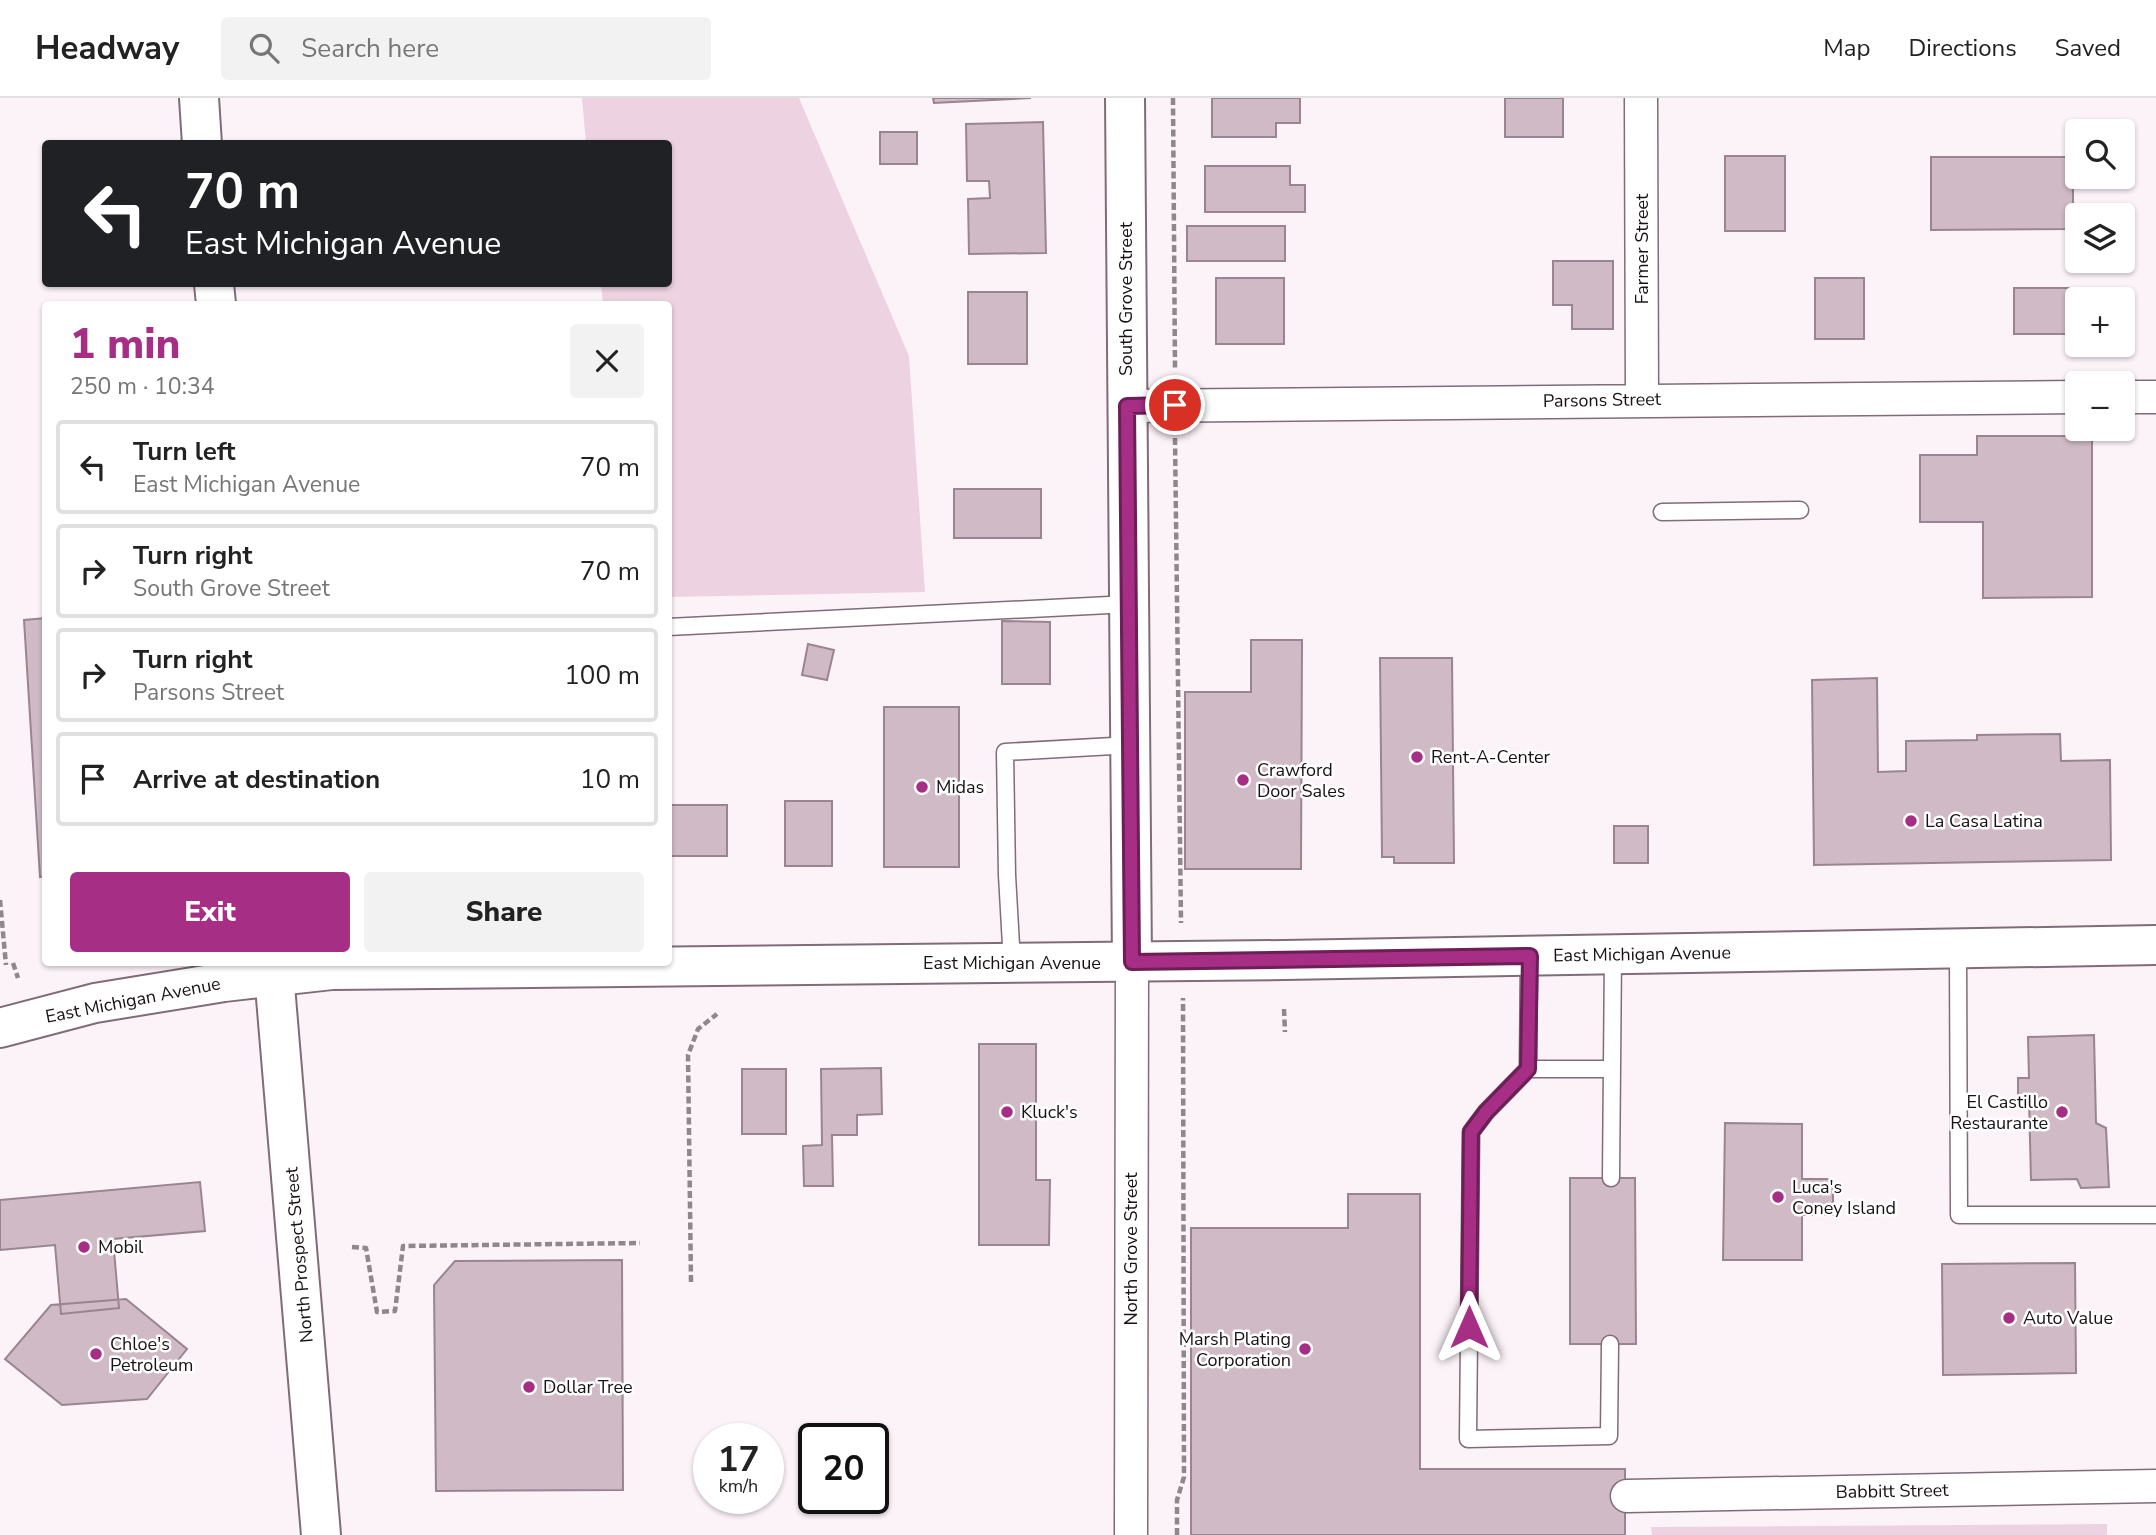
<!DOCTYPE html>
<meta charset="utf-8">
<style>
:root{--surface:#fff;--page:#f2f2f2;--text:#222;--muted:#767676;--line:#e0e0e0;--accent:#a62e84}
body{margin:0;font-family:"Nunito Sans",sans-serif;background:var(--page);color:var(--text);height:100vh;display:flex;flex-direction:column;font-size:26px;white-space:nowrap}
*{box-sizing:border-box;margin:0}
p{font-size:23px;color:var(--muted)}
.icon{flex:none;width:38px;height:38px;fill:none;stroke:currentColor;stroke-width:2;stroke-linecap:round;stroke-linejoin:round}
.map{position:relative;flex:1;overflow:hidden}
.sheet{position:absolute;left:42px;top:203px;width:630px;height:665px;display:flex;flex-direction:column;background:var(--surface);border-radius:7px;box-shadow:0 2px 5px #0004}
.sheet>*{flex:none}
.banner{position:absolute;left:42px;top:42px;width:630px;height:147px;border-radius:7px;box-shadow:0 2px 5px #0004;background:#202124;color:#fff;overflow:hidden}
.tools{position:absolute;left:2065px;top:21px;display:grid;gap:14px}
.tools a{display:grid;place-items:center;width:70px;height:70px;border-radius:7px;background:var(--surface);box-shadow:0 2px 5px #0004;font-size:35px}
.speed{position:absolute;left:693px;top:1325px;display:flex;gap:14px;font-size:35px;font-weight:700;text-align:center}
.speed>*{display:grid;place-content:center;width:91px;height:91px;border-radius:50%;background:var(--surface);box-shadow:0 2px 5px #0004;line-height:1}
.speed small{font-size:18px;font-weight:400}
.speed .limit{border:4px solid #111;border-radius:10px;background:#fff;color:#111}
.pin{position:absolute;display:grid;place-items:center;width:60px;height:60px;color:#fff;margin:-30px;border:4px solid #fff;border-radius:50%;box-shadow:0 2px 7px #0007}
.me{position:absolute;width:77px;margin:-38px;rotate:0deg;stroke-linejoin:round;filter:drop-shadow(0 0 5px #0008)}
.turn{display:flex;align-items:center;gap:24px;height:147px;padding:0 28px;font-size:32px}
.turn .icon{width:91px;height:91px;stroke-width:2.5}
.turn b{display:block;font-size:49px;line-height:60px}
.round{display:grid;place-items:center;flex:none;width:74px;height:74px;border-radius:7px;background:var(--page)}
.headline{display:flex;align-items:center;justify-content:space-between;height:119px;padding:0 28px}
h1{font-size:42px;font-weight:800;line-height:52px;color:var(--accent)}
.button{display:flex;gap:14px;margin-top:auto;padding:14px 28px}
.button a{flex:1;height:80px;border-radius:7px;background:var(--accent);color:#fff;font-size:28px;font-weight:800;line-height:80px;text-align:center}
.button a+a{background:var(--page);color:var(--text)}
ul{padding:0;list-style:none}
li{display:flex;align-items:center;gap:21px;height:94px;margin:0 14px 10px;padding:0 14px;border:4px solid var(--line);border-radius:7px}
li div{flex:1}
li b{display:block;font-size:26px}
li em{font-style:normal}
header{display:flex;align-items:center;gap:42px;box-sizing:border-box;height:98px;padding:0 35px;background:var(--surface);border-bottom:2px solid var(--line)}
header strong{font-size:33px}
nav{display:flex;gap:38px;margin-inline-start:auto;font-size:24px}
.search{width:490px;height:63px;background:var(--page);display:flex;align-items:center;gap:18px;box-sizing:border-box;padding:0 24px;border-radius:7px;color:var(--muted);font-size:26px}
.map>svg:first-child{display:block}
</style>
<header>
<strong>Headway</strong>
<div class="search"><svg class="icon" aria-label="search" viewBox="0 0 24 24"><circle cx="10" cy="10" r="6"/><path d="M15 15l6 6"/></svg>Search here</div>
<nav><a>Map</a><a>Directions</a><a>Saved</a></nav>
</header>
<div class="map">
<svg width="2156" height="1437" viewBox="0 0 2156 1437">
<rect width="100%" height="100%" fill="#fcf3f9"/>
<path fill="#edd2e2" d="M582,0H799L909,258L925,494L669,499L668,206H603L601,186H668V46L586,45Z
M2107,1426V1437H1652L1651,1429Z"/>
<path fill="#cfbac6" stroke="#998591" stroke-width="2" d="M933,0H1031L934,5Z
M1212,0H1300V25H1276V39H1212Z
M1505,0H1563V39H1505Z
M1043,24L1046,155L969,156L968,101L990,100L989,83H967L966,26Z
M880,34H917V66H880Z
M1725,58H1785V133H1725Z
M1931,59H2073V131L1931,132Z
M1205,68H1290V87H1305V114H1205Z
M1187,128H1285V163H1187Z
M1553,163H1613V231H1572V207H1553Z
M1216,180H1284V246H1216Z
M1815,180H1864V241H1815Z
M2014,190H2069V236H2014Z
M968,194H1027V266H968Z
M1977,338H2092V499L1983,500V424H1920V357H1977Z
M954,391H1041V440H954Z
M46,520V778L40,779L24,522Z
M1002,523L1050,524V586H1002Z
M1251,542H1302L1301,771H1185V594H1251Z
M808,546L834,552L827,582L802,577Z
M1380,560H1452L1454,765H1394V759H1382Z
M1877,580L1878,674L1906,673V643L1977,642V637L2060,636L2061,663L2110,662L2111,762L1814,767L1812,582Z
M884,609H959V769H884Z
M785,703H832V768H785Z
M668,707H727V758H668Z
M1614,728H1648V765H1614Z
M2094,937L2096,1025L2106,1030L2109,1089L2081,1090L2077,1081L2031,1082L2029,1003H2018V980H2029L2028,939Z
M979,946H1036V1082H1050L1049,1147H979Z
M881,970L882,1016L857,1017V1037H832L833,1088H804L803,1048L822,1047L821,971Z
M742,971H786V1036H742Z
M1725,1025L1802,1026V1081H1833V1117H1802V1162H1723Z
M1570,1080H1635L1636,1246H1570Z
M200,1084L205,1133L113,1141L119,1210L61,1216L55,1147L0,1152V1102Z
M1348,1096H1420V1371H1625V1437H1191V1130H1348Z
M622,1162L623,1392L436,1393L434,1187L455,1163Z
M2075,1165L2076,1275L1943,1277L1942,1166Z
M126,1201L187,1251L147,1301L62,1307L5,1261L51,1207Z"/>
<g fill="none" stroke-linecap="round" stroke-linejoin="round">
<g stroke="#806c78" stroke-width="19">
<path id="service" d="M1662,414L1800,412
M668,529L1129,506
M1958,851L1959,1117H2156
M1529,858L1528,971L1486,1014L1471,1034L1468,1341L1609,1338L1610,1246
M1012,865L1007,777L1005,654L1131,647
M1528,971H1612
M1611,1080L1613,856"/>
</g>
<g stroke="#806c78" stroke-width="35">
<path id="minor" d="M1641,0L1642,302
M2123,299H2156
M1127,308L2077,299
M1627,1398L2156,1388
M1131,1437L1132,864"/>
</g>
<g stroke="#806c78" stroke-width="42">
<path id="tertiary" d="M1125,0L1132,864"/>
</g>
<g stroke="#806c78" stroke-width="42">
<path id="secondary" d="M199,0L202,46
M214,186L216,206
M273,864L321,1437"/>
</g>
<g stroke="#806c78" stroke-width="42">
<path id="primary" d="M0,930L95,905L224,884L332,872L1284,862L2156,847"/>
</g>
<path stroke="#8f878c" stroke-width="4.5" stroke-dasharray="7 3.5" stroke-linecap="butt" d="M1173,0L1175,272
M1175,340L1181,825
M0,802L6,867
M13,865L18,880
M1284,911L1285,934
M352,1149L366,1150L377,1214L395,1213L403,1148L640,1145
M691,1184L688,957L698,931L717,916
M1177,1437V1402L1184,1379L1183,900"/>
<use href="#service" stroke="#fff" stroke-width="16"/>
<use href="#minor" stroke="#fff" stroke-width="32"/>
<use href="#tertiary" stroke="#fff" stroke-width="38"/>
<use href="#secondary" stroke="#fff" stroke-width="38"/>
<use href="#primary" stroke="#fff" stroke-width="38"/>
</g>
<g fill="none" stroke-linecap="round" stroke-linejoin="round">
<g stroke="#6c1e56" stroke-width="18">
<path id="route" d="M1175,307L1127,308L1132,864L1530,858L1528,971L1486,1014L1471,1034L1469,1229"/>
</g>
<use href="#route" stroke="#a62e84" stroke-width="12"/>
</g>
<g fill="#a62e84" stroke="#fff" stroke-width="2.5">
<circle cx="1417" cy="659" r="7"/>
<circle cx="1243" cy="682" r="7"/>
<circle cx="922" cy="689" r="7"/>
<circle cx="1911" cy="723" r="7"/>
<circle cx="1007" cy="1014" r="7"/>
<circle cx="2062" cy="1014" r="7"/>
<circle cx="1778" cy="1099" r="7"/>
<circle cx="84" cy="1149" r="7"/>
<circle cx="2009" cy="1220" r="7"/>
<circle cx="1305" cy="1251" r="7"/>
<circle cx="96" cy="1256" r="7"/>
<circle cx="529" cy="1289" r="7"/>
</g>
<g text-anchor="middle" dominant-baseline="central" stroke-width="5" stroke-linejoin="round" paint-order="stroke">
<g font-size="18" fill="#181115" stroke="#fff">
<text transform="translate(1642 151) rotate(-90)">Farmer Street</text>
<text transform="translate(1126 201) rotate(-90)">South Grove Street</text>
<text transform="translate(1602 302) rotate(-1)">Parsons Street</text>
<text transform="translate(1642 856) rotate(-1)">East Michigan Avenue</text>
<text x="1012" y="865">East Michigan Avenue</text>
<text transform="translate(133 902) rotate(-11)">East Michigan Avenue</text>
<text transform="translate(1131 1151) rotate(-90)">North Grove Street</text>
<text transform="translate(299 1157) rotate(-95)">North Prospect Street</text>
<text transform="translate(1892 1393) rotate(-1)">Babbitt Street</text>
</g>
<g font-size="18" fill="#181115" stroke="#fff" text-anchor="start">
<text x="1431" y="659">Rent-A-Center</text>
<text x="1257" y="672">Crawford<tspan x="1257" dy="21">Door Sales</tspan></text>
<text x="936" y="689">Midas</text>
<text x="1925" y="723">La Casa Latina</text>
<text x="2048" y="1004" text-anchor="end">El Castillo<tspan x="2048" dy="21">Restaurante</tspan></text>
<text x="1021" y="1014">Kluck's</text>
<text x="1792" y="1089">Luca's<tspan x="1792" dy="21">Coney Island</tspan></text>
<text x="98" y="1149">Mobil</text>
<text x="2023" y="1220">Auto Value</text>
<text x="1291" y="1241" text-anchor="end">Marsh Plating<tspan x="1291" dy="21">Corporation</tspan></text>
<text x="110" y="1246">Chloe's<tspan x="110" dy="21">Petroleum</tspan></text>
<text x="543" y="1289">Dollar Tree</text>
</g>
</g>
</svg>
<div class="tools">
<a><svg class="icon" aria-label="search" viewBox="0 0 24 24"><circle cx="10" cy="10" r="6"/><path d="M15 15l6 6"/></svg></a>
<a><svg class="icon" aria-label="layers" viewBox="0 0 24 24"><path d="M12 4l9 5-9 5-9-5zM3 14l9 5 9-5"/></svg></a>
<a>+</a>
<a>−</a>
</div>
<div class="speed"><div>17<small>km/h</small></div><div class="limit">20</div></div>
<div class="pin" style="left:1175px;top:307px;background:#d93025"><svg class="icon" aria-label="arrive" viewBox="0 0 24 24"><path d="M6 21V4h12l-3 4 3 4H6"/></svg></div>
<svg class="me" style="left:1469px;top:1229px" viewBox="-20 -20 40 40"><path d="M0-17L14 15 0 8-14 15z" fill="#a62e84" stroke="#fff" stroke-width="4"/></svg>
<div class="banner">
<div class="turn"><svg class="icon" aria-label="left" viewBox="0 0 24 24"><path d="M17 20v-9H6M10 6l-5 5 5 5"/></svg><div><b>70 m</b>East Michigan Avenue</div></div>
</div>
<section class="sheet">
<div class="headline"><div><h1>1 min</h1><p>250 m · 10:34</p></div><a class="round"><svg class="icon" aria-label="close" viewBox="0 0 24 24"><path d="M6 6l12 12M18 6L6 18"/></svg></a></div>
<ul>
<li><svg class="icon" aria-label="left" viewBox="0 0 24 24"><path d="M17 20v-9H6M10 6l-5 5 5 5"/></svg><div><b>Turn left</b><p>East Michigan Avenue</p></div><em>70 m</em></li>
<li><svg class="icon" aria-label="right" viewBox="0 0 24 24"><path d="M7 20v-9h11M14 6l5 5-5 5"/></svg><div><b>Turn right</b><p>South Grove Street</p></div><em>70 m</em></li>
<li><svg class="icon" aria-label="right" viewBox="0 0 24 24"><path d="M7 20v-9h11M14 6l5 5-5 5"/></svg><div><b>Turn right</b><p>Parsons Street</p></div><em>100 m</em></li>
<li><svg class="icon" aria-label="arrive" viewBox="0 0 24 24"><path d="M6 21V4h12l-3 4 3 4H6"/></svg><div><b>Arrive at destination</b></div><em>10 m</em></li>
</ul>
<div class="button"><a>Exit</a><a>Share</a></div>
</section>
</div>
